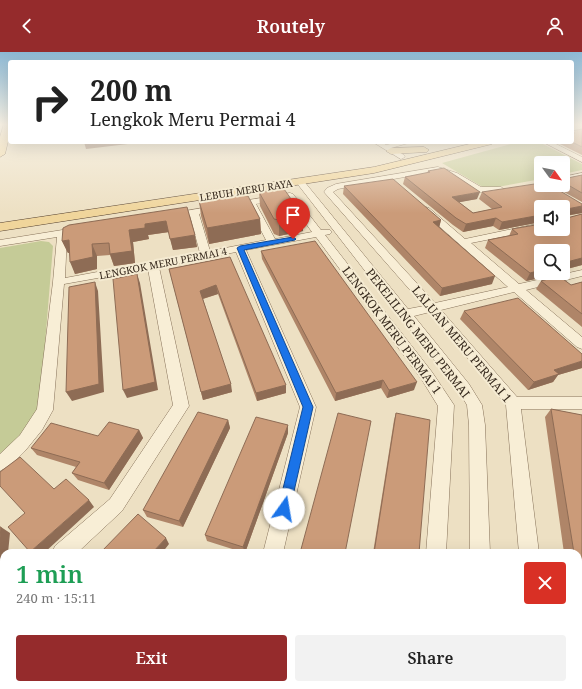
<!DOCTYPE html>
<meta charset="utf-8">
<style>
:root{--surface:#fff;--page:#f2f2f2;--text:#222;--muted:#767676;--accent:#952b2c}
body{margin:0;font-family:"Noto Serif",serif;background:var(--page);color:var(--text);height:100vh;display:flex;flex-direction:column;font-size:15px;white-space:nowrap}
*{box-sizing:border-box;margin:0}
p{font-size:13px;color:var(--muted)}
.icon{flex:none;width:22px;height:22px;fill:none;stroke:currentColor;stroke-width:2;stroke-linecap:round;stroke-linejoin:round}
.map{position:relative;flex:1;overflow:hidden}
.side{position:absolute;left:0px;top:497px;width:582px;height:140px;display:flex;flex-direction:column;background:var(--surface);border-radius:12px 12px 0 0;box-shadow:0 4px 16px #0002}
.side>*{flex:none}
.top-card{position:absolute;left:8px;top:8px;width:566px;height:84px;border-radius:4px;box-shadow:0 4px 16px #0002;background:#fff;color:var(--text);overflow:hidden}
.needle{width:26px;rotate:123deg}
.fabs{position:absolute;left:534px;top:104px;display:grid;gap:8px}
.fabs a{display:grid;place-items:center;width:36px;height:36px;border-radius:4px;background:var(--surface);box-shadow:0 4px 16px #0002;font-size:20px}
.pin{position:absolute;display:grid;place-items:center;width:34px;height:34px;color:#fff;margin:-41px -17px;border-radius:50% 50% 50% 0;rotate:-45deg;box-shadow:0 0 4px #0007}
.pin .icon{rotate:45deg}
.me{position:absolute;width:44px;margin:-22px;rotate:13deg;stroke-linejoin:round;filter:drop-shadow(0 0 3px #0008)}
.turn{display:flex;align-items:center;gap:14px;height:84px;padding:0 16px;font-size:18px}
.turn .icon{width:52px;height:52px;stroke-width:2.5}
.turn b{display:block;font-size:28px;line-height:34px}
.round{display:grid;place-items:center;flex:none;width:42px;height:42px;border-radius:4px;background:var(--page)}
.overview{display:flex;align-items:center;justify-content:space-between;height:68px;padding:0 16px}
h1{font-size:24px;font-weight:600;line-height:30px;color:#1e9e55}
.button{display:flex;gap:8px;margin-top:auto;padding:8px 16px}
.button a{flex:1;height:46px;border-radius:4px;background:var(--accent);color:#fff;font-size:16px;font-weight:600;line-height:46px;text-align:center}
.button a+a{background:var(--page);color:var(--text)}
header{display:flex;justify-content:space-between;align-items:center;height:52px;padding:0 16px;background:var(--accent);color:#fff;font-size:18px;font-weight:600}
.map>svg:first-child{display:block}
</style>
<header><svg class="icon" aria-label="back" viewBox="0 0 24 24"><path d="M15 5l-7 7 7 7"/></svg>Routely<svg class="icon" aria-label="person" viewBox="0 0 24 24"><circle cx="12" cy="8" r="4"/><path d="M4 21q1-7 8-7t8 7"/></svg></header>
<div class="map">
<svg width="582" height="637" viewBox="0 0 582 637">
<rect width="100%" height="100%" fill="#ede0c3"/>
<path fill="#c5cb97" d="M518,90H539L582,112V118L563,122V111H541V127L486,137L442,111Z
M41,189L49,190L53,194L40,353L32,371L0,404V196Z"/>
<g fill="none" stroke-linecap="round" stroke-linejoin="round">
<g stroke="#87725a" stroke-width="1">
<path id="minor" d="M373,90H382L386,93L399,90H412L391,96L404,103L405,105L401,107Z
M543,90H552L582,105V110Z
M438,115L457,121L481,135H501L505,138C502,141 498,141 493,141C471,143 458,124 438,119L338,137L333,140L435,251L508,235L423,160L421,158L426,155L429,156L465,187L541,171V177L471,191L519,232L582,218V224L526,238L582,285V297L577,295L514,240L441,258L517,345H582V357H521L539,501H519L506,353L430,260L414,264L469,332L482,353L485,373L490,501H470L469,373L467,353L459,340L296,130L300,128H303L408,257L424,254L324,140L327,136L336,132Z
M582,121V125L563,129V125Z
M290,141L293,142L321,178H330L332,180L330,182L325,183L432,320L454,353L446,501H426L438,354L422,328L316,185L246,198L316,355L283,501H263L300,355L236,200L159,215L189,354L122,459L77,501H52L55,494L110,447L173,353L148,217L64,232L53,358L42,378L25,399L13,411L0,419V402L20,383L37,357L53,230L57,185L0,194V188L81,175L84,176L86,178L84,180L67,183L65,226L200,201L190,164L168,166L166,164L168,162ZM288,147L312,180L275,187L256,152ZM248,154L266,188L210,199L199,162Z
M4,538V560L0,562V540Z
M177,633H202L200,637H175Z
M408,633H432L431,637H407Z
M451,633H494V637H453Z
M531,633H555V637H531Z"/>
</g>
<g stroke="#55402e" stroke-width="1">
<path id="major" d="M4,72H10V81L5,102L0,105V85Z
M478,90H494L492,92L374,121L0,179V171L374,115Z
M424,95L429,98L427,100L391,102L386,99L391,96Z"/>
</g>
<use href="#minor" fill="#f8eed6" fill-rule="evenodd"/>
<use href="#major" fill="#f0d59b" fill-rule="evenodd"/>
</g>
<path fill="#af8568" d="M582,77V103L556,90H572V79Z
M428,119L477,147L459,150L473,161L492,157L479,147L482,140L582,152V161L566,164L567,166L582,162V213L563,218V199L541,221H549L547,222L545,225L526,229L485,196L488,188L509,184L512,177H563L541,155V170L499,178L493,174L463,180L453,173L403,132L405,125L427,121Z
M582,123V150L555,135L556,133H563V127Z
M344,134L441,168L439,175L492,232L440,244L343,142Z
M259,140L303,179L279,184L274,182L260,154Z
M199,149L260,167L261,182L209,192L201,164Z
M187,155L197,195L173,198L169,180L148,183L149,187L133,190L135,211L114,214L110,203L97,204V217L75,222L69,201H68L62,189Z
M261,199L414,338L387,346L381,336L335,349L262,207Z
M230,205L286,341L257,349L218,242L203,247L232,340L203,348L169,217Z
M541,229L571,233L582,230V275L536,237Z
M464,259L582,316L558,323L553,330L528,338L460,267Z
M551,357L582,363V626L578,598V501H564L545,365Z
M396,361L419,501H373L394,368Z
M228,368L230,376L183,475L147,465L143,458Z
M288,373V381L245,501L207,489L205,483Z
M139,378L143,386L109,438L78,428L72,421L76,415L37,403L31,396L98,384Z"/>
<path fill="#8e6c55" d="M84,90H145L86,97Z
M480,140L477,147L450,152L452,145Z
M582,154V161L563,164L567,157Z
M541,163V170L499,178L502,170Z
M303,164V179L279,184V168Z
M496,166L493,174L463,180L466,172Z
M260,167L261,182L209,192L207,176Z
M441,168L439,176L433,170Z
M166,169L169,180L148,183L149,187L133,190L135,211L114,214L110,202L129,178L145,172Z
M195,183L197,195L173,198L170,187Z
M69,188L74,200L68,201L62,189Z
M92,192L97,204V217L75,222L70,210Z
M582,206V213L563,218V211Z
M541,218V221H549L547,222L545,225L526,229L530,221Z
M137,222L140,231L158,338L127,346L123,338Z
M495,224L492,232L440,244L442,236Z
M95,230L98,239L104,340L72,349L66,340Z
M216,233L218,242L202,247L200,239Z
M582,309V316L558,323L553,330L528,338L534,330L554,318Z
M383,328L381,336L335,349L336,341Z
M417,330L414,338L387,346L389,338Z
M231,332L232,340L203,348L201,340Z
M286,333V341L257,349L256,341Z
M228,368L230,376L183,475L179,469Z
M288,373V381L245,501L243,495Z
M139,378L143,386L109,438L104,431Z
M89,448L94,455L44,501H32L30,500Z
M1,475L10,481L8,501H4V521L0,522V486Z
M166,486L169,492L162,501H152Z
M0,579L4,581V637H0Z
M143,633H150L147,637H140Z"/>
<path fill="#cb9b79" stroke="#8e6c55" d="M582,77V95L572,90V82L575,81L572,80V79Z
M444,116L480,140L452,145L473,161L502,155L482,140L541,131V133H550L582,152V154L567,157L566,164L567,166L582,162V206L563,211V199H541V218L530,221L488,188L518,182L512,177L541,172V177H563V155H541V163L502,170L496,166L466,172L456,166L405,125L430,120L428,119Z
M582,123V141L563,130V127Z
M393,127L441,168L433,170L495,224L442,236L344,134Z
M284,137L303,164L279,168L274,167L259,140Z
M242,143L248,144L260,167L207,176L199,149Z
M187,155L195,183L170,187L166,169L145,172V176L129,178L132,199L110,202L109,191L92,192L93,205L70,210L69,188L62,189L63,176L69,173Z
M315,189L417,330L389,338L383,328L336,341L261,199Z
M230,205L286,333L256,341L216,233L200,239L231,332L201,340L169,217Z
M137,222L155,330L123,338L113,227Z
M559,224L571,233L582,230V262L541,229Z
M95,230L99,332L66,340L69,235Z
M518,246L582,302V309L554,318L559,322L534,330L464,259Z
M551,357L582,363V555L578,529V501H574Z
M198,360L228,368L179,469L143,458Z
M338,361L371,369L345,501H300Z
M396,361L430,368L419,501H374Z
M256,365L288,373L243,495L205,483Z
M109,370L139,378L104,431L72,421L80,410L31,396L51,371L98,384Z
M20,405L54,437L66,427L89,448L30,500L8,475L25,461L0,434V420Z
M138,462L166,486L152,501H100Z
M0,475H1L0,486Z
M80,633H143L140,637H77Z
M230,633H293L291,637H227Z
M331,633H344L349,637H329Z"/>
<linearGradient id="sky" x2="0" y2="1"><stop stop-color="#8db9d5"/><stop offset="0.45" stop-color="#f7f1e4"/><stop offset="1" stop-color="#f7f1e4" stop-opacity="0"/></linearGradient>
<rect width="582" height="161" fill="url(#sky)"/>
<path fill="#1a73e8" stroke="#114b97" d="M293,185L296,187L295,188L244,198L313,355L290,457L288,461L284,463L279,461L278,457L303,355L237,196L240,194Z"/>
<g text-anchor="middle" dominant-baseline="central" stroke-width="4" stroke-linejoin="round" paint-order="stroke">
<g font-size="10" fill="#372a1e" stroke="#f5ebd2">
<text transform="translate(246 138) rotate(-9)">LEBUH MERU RAYA</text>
<text transform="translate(163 211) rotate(-11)">LENGKOK MERU PERMAI 4</text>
</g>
<g font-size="12" fill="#372a1e" stroke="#f5ebd2">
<text transform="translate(392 278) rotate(53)">LENGKOK MERU PERMAI 1</text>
<text transform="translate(418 281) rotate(52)">PEKELILING MERU PERMAI</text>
<text transform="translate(462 292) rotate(50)">LALUAN MERU PERMAI 1</text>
</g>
</g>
</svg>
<div class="fabs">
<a><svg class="needle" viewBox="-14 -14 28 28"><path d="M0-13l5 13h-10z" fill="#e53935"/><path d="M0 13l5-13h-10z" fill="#767676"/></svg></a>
<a><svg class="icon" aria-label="sound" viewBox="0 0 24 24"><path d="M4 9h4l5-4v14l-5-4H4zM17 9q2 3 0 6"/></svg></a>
<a><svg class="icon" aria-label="search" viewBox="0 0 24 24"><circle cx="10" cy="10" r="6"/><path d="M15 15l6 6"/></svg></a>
</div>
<div class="pin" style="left:293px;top:187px;background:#d93025"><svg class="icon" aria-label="arrive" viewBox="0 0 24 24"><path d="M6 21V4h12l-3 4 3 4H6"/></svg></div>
<svg class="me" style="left:284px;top:457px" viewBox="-20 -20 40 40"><circle r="19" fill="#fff"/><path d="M0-13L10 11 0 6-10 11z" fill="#1a73e8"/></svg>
<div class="top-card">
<div class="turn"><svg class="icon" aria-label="right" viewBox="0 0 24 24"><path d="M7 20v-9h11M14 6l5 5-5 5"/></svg><div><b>200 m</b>Lengkok Meru Permai 4</div></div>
</div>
<section class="side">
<div class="overview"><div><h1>1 min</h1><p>240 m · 15:11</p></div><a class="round" style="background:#d93025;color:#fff"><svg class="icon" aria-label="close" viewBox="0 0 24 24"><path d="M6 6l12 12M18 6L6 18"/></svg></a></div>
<div class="button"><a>Exit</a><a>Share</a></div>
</section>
</div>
